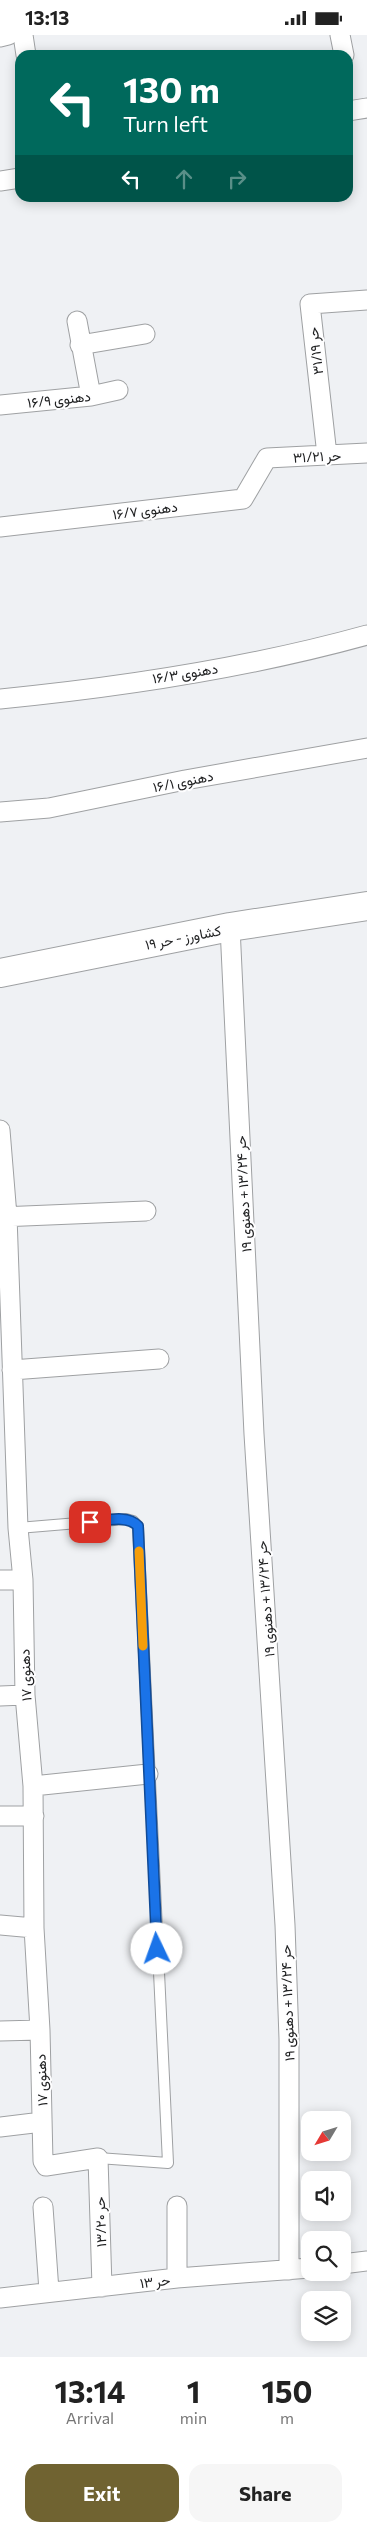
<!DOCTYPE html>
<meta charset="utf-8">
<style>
:root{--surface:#fff;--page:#f6f6f6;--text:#222;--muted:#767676;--accent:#706331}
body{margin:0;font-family:Commissioner,Vazirmatn,sans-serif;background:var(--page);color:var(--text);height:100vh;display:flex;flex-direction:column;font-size:19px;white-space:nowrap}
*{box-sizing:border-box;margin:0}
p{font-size:16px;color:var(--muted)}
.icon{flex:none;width:28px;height:28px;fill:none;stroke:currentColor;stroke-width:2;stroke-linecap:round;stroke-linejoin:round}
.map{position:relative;height:2322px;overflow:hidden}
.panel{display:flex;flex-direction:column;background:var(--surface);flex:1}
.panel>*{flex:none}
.hud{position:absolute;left:15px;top:15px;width:338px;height:152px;border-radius:15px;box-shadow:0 2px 12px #0003;background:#00695c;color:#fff;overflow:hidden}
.needle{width:32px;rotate:232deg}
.buttons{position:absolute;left:301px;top:2076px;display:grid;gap:10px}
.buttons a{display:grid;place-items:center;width:50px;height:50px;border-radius:10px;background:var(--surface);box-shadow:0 2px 12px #0003;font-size:25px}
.pin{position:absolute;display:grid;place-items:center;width:42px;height:42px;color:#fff;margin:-21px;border-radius:10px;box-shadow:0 2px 8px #0006}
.me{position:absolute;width:55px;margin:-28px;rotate:357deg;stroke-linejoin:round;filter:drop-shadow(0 0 4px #0008)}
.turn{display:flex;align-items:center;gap:18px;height:105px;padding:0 25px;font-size:22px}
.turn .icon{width:65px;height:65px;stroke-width:2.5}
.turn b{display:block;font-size:35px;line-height:42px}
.lanes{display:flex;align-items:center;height:48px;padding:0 25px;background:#0003;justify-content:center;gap:25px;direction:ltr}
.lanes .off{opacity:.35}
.eta{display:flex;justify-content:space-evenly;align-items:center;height:85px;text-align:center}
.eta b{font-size:30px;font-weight:700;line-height:35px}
.action{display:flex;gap:10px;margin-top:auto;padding:10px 25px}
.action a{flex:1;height:58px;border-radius:15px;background:var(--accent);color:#fff;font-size:20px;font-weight:700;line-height:58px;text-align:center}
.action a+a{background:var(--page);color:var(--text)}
.status{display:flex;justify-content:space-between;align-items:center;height:35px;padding:0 25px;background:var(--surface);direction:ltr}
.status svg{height:14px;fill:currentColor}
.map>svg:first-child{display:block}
</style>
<div class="status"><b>13:13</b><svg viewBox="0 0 49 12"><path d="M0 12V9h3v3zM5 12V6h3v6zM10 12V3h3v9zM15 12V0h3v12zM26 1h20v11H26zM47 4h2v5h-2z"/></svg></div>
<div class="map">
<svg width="367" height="2322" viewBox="0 0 367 2322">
<rect width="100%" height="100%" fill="#eff1f4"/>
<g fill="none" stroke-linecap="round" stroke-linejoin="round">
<g stroke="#9fa1a3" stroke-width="12">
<path id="lane" d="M18,1493L126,1484L133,1486L138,1491L168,2128L98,2123"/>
</g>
<g stroke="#9fa1a3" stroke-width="21">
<path id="street" d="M23,0L26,20
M340,0L344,20
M0,2L8,0
M348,76L367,73
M0,146L20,143
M77,286L91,361
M80,310L145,299
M0,370L91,361L118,355
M327,420L310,269L367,265
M0,492L243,464L267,423L367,418
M0,664C123,652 248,633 367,600
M0,777L49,773L185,745L367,713
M230,892L254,1399L285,1890L289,2004V2235
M0,1095L7,1181L18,1493L23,1545L25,1660L33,1751L34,1893L40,1995L43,2126L46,2131L98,2123L102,2252
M0,1182L146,1176
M12,1335L159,1324
M0,1545H23
M0,1661L25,1660
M33,1751L148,1739
M0,1781H34
M0,1890L34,1893
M0,1996L40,1995
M0,2092L42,2087
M177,2171V2243
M43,2172L49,2256
M342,2229L367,2226
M0,2263L177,2243L310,2233"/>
</g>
<g stroke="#9fa1a3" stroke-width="30">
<path id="secondary" d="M0,938L230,892L367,871"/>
</g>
<use href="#lane" stroke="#fff" stroke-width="10"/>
<use href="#street" stroke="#fff" stroke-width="19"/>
<use href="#secondary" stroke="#fff" stroke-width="28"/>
</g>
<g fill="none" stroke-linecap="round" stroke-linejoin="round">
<g stroke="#114b97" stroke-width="12">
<path id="route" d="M90,1487C105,1486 127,1479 138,1491L157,1914"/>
</g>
<use href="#route" stroke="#1a73e8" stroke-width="9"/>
<path stroke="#f59e0b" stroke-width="9" d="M139,1516L143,1611"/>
</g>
<g text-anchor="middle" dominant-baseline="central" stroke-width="4" stroke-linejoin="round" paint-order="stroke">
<g font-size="14" fill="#202122" stroke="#fefeff">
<text transform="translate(315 316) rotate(-97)">حر ۳۱/۱۹</text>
<text transform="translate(59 364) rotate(-6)">دهنوی ۱۶/۹</text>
<text transform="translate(317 421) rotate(-3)">حر ۳۱/۲۱</text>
<text transform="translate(145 475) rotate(-7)">دهنوی ۱۶/۷</text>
<text transform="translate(185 638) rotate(-9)">دهنوی ۱۶/۳</text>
<text transform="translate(183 746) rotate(-11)">دهنوی ۱۶/۱</text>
<text transform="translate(183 902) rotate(-11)">کشاورز - حر ۱۹</text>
<text transform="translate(243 1159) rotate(-93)">حر ۱۳/۲۴ + دهنوی ۱۹</text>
<text transform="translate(265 1564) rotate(-94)">حر ۱۳/۲۴ + دهنوی ۱۹</text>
<text transform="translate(25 1640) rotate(-92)">دهنوی ۱۷</text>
<text transform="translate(287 1968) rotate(-92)">حر ۱۳/۲۴ + دهنوی ۱۹</text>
<text transform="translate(41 2045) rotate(-92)">دهنوی ۱۷</text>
<text transform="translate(100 2187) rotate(-92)">حر ۱۳/۲۰</text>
<text transform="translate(155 2246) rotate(-7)">حر ۱۳</text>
</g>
</g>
</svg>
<div class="buttons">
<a><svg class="needle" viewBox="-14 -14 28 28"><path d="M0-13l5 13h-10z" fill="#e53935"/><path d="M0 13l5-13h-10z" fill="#767676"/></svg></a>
<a><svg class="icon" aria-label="sound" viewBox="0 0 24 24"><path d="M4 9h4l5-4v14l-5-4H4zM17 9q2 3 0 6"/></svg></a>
<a><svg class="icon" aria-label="search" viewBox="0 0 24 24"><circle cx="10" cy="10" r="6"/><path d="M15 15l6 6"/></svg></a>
<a><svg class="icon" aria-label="layers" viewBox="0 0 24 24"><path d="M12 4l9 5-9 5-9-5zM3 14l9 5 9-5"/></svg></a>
</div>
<div class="pin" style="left:90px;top:1487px;background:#d93025"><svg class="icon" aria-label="arrive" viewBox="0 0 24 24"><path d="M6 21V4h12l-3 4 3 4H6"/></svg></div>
<svg class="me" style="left:157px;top:1914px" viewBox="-20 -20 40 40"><circle r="19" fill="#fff"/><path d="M0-13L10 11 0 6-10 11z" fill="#1a73e8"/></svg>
<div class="hud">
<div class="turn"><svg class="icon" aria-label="left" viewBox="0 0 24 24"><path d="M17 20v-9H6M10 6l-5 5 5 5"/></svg><div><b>130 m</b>Turn left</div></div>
<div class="lanes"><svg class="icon" aria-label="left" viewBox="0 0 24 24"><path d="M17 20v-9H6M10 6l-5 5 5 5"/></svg><svg class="icon off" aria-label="ahead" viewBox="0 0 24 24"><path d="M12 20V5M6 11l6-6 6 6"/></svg><svg class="icon off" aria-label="right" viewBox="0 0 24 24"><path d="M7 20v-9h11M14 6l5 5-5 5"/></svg></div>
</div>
</div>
<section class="panel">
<div class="eta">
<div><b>13:14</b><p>Arrival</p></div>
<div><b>1</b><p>min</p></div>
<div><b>150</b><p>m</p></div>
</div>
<div class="action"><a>Exit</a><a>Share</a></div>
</section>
